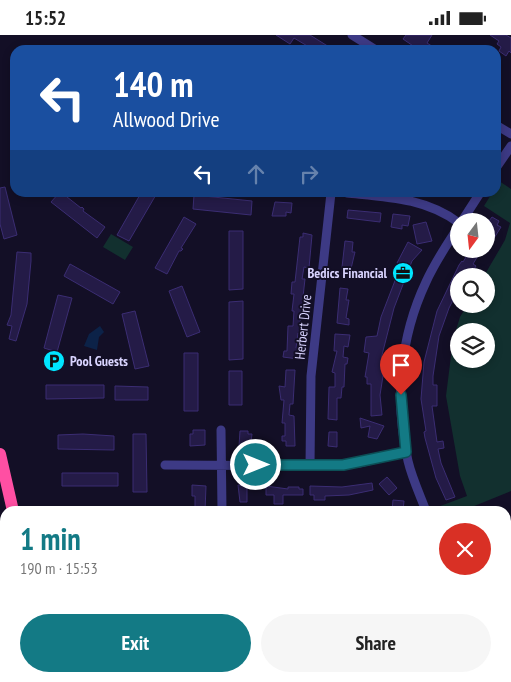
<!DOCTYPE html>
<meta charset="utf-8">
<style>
:root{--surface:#fff;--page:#f6f6f6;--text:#222;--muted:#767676;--accent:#137a85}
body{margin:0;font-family:"PT Sans Narrow",sans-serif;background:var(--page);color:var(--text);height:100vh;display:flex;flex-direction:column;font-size:19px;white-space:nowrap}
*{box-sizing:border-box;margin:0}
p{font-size:16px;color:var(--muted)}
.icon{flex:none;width:28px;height:28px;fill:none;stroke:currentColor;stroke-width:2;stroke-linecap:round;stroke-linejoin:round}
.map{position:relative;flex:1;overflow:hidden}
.sheet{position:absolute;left:0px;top:471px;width:511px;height:176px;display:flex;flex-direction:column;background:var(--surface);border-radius:15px 15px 0 0;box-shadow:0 2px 8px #0003}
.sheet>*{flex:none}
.hud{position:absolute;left:10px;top:10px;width:491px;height:152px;border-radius:15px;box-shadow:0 2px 8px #0003;background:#1a4fa0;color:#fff;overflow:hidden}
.needle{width:32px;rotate:195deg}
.tools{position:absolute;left:450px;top:178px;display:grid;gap:10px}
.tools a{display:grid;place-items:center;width:45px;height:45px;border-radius:50%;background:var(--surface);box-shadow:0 2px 8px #0003;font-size:25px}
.pin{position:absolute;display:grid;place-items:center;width:42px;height:42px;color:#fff;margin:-51px -21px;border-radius:50% 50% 50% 0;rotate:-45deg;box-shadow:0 0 5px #0007}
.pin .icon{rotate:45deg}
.me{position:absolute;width:55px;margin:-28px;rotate:90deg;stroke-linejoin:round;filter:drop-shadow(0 0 4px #0008)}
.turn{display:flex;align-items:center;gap:18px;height:105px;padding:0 20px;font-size:22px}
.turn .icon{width:65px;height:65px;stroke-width:2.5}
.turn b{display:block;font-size:35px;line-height:42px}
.lanes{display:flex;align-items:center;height:48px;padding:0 20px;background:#0003;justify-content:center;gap:25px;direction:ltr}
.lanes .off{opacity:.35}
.round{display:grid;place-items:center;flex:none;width:52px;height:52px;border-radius:26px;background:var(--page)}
.headline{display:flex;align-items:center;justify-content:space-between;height:85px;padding:0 20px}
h1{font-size:30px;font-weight:700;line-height:38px;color:var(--accent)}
.cta{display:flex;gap:10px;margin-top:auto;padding:10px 20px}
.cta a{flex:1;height:58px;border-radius:30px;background:var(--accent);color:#fff;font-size:20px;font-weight:700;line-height:58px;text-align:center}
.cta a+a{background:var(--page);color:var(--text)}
.status{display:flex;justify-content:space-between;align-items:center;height:35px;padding:0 25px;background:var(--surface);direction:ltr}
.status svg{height:14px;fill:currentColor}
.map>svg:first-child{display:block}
</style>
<div class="status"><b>15:52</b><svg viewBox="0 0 49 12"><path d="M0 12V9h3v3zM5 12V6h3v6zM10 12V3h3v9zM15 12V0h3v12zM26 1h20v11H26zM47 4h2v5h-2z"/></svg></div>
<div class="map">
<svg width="511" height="647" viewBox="0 0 511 647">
<rect width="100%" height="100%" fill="#130f26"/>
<path fill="#12302f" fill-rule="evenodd" d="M499,146L511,154V456L462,476H436L435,473L467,461L460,441L446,361L453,305L460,282L468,269H486V241H484L505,205L510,188L484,171L492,158H496V151ZM459,296H486V324H459Z
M111,199L133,212L125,225L103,212Z"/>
<path fill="#0c2248" d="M100,291L104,297L99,302L97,315L84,311L89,299Z"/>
<path fill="#241b47" stroke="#3b2d73" d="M276,0H310L334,15H314L294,3L290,9Z
M406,0H432L427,8L438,15H419L403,4Z
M490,0H506L511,3V18L509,16L506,21L499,16L501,12L497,9L499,6Z
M5,152L17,200L4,204L0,189V153Z
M59,158H62L81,173L82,172L84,174L83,176L105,192L97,203L51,167Z
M141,158H157L129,206L117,200Z
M194,160L252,166L251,180L193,174Z
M275,167L292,168L291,178L286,177V181H272Z
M348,175L381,178L380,187L347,183Z
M393,179L410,181L408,191L402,190V194L391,192Z
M184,182L196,189L181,213L183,214L181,216H179L167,239L155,233Z
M492,182L499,186L497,190L501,192L486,216V190Z
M426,187L432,206L417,209L413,190Z
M229,196H243V254L229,255Z
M303,198L312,200L309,233L304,232L302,244H305L300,288H302L301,299L298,298L296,313H299L298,324L283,322L284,316H287L288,291H293L294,276H292L294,259H291L292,247H295L300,202H303Z
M345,206L353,207L352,217H355L349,242L341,241Z
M408,207L422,215L412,226L394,273L382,320L383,341L380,360L382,380L371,381V349H367V342H365L369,318L364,317L366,302L377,301L381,282L401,230L397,228Z
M471,214H482L473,229L476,231L471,239L465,236L462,241H459V253L449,273L439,301L433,341V350H437V371H432L437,407L443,406L444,413L438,414L441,428L455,462L446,465L436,443L425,403L424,397L426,396L421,364L424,327L437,276L459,230L462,226L463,227Z
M17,217L31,218V226L27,269L16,306L9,304L12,291L7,290L11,280Z
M70,229L120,257L113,269L64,241Z
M182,251L200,297L187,302L169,256Z
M340,253L348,254L346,265H349L346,283L349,284V290L337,288Z
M58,260L72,263L57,317L44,313Z
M243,266V324L229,325V267Z
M135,276L149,331L135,334L122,279Z
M335,299L350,300L348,312L344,311L343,322L348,323L347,329H345L344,352H342L341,363H337V385L328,384L329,352H335V338L332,337L337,316H334Z
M184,318H198V376H184Z
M286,335H295L293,369H290L289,380L294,381L295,411H286V406H282V401H285V388H282L284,365H281L279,351L285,352Z
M229,336H242V370H229Z
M46,350H104V363L46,364Z
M115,351L148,352V365H115Z
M360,383L384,391L377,404L368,402L370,391L361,393Z
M193,395H205V410L190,411V399H193Z
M240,396H248V399H252L251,407H247V411H239Z
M329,397H337V412L328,411Z
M83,399L114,401V415L58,414V400Z
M133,399H146L147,457H133Z
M62,438H118V451H62Z
M387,442L397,453L389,460L379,449Z
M372,448L373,455L349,460L325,461V465H314V460H310V451L342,452Z
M192,450L206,451L205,476H195V461H192Z
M238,450L247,451V467H240Z
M266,451L288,454V452H299V454H303V460H283V469H274V460H266Z
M393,465L404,466L403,476H392Z"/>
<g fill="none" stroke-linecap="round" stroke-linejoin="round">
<path stroke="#3d3a85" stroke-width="9" d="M352,0L376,15
M496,90L511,99
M496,133L511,111
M347,158C387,162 426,163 459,188
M462,186L480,158
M221,395L222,476
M165,430L327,431L359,428L406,417
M310,431L311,341L331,158
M426,476C420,460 412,443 408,426C394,366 400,302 426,247C435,227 447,209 459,191
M506,508L511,506
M506,610L511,613"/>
<path stroke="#ff4fa3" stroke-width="12" d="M0,419L13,476
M0,501L5,521
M26,642V647
M36,642L37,647
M52,642L53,647"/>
</g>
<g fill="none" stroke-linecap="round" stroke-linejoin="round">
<g stroke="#0c4f56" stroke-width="12">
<path id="route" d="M256,430H343L406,417L401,360"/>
</g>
<use href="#route" stroke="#137a85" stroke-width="9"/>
</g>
<defs>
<g id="office-disc" transform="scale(1.125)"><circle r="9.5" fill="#00e5ff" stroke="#130f26"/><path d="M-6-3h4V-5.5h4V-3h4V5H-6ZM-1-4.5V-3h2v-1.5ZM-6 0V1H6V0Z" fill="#111"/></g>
<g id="parking-disc" transform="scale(1.125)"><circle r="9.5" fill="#00e5ff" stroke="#130f26"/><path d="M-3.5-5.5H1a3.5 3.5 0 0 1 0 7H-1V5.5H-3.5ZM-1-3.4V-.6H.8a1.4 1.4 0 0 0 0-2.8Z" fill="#111"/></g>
</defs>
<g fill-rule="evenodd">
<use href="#office-disc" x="403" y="238"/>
<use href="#parking-disc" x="54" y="326"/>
</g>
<g text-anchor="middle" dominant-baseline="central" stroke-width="4" stroke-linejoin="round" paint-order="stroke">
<g font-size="14" font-weight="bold" fill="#d9d4ff" stroke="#130f26" text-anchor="end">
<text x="387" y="238">Bedics Financial</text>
<text x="70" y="326" text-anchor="start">Pool Guests</text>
</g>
<g font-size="14" fill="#d9d4ff" stroke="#130f26">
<text transform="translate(303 292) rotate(-84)">Herbert Drive</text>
</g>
</g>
</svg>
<div class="tools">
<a><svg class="needle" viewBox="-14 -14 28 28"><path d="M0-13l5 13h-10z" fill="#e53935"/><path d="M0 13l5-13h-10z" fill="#767676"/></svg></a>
<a><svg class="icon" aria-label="search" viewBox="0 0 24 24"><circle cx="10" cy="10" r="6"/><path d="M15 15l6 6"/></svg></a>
<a><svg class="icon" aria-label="layers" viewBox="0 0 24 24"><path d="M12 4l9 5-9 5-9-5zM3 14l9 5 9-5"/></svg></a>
</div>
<div class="pin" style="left:401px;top:360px;background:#d93025"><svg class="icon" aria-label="arrive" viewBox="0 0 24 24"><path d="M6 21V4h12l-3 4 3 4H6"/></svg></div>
<svg class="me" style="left:256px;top:430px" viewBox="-20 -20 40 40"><circle r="17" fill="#137a85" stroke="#fff" stroke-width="3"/><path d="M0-11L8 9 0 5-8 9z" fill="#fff"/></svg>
<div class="hud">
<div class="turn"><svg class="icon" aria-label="left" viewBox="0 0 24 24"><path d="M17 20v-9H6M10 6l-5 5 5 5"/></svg><div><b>140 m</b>Allwood Drive</div></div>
<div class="lanes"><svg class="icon" aria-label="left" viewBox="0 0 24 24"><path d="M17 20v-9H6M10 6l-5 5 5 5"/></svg><svg class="icon off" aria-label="ahead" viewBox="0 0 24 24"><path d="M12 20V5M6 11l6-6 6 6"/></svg><svg class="icon off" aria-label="right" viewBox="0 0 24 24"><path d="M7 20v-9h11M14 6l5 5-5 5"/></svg></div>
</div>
<section class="sheet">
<div class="headline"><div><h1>1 min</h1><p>190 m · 15:53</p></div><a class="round" style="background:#d93025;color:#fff"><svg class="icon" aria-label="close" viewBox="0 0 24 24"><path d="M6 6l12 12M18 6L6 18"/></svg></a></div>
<div class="cta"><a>Exit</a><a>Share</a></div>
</section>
</div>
